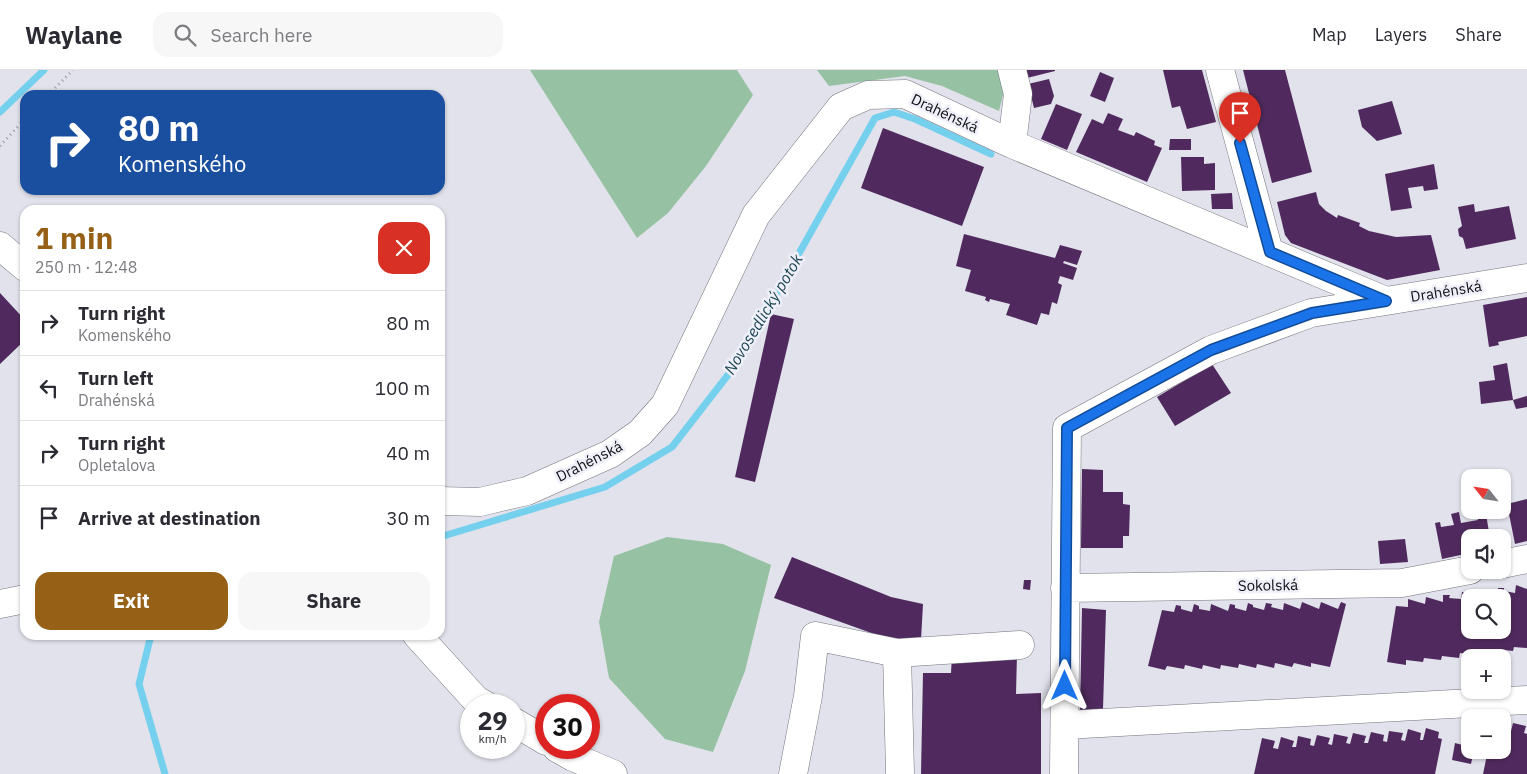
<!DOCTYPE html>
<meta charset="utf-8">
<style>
:root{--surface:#fff;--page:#f7f7f7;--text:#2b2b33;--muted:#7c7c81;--line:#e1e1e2;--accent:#966117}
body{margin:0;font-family:"IBM Plex Sans",sans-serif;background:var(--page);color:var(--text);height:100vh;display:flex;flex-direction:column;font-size:19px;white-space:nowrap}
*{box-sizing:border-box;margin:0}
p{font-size:16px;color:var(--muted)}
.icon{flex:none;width:28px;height:28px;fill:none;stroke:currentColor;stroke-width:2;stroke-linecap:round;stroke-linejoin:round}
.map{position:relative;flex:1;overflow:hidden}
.sheet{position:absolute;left:20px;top:135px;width:425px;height:435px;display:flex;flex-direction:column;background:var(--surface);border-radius:15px;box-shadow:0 1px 4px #0004}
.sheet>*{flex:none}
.guide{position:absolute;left:20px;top:20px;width:425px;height:105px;border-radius:15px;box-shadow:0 1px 4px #0004;background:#1a4fa0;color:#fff;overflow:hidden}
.needle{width:32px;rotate:300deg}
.tools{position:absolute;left:1461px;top:399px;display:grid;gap:10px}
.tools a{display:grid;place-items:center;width:50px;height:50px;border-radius:10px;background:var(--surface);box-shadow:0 1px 4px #0004;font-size:25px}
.speed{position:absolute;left:460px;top:624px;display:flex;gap:10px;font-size:25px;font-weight:700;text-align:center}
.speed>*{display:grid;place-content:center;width:65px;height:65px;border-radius:50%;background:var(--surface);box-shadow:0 1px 4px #0004;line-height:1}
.speed small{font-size:12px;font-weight:400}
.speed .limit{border:8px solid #d22;background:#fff;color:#111}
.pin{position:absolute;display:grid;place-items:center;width:42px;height:42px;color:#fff;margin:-51px -21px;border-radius:50% 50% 50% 0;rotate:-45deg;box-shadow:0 0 5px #0007}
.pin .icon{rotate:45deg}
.me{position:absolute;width:55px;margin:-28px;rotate:0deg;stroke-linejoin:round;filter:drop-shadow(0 0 4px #0008)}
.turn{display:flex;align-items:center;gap:18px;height:105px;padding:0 15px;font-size:22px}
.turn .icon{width:65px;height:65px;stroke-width:2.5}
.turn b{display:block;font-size:35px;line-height:42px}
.round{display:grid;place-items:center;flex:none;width:52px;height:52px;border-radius:15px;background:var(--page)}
.head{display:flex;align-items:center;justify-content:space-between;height:85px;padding:0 15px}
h1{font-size:30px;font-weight:700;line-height:38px;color:var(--accent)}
.cta{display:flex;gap:10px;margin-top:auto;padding:10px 15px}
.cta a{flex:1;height:58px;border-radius:15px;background:var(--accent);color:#fff;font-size:20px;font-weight:700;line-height:58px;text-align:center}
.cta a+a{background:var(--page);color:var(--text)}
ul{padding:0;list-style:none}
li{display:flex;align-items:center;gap:15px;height:65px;padding:0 15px;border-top:1px solid var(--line)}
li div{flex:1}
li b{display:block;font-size:19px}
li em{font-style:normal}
header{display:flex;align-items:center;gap:30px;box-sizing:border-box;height:70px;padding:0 25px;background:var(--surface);border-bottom:1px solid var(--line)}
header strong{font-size:24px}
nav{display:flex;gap:28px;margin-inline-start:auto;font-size:18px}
.search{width:350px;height:45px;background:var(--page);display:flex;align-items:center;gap:12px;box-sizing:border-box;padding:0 18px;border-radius:15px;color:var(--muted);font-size:19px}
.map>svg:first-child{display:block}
</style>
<header>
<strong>Waylane</strong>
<div class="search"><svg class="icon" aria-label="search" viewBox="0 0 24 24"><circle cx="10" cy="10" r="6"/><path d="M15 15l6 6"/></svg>Search here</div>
<nav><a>Map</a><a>Layers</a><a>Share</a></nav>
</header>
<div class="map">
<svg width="1527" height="704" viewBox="0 0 1527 704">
<rect width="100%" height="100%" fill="#e1e2eb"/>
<path fill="#96c2a3" d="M530,0H737L753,25L706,96L668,143L637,168Z
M817,0H1001L1005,17L999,41L942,16L905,6L829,16Z
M667,467L723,474L771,495L745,601L713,682L665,669L609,608L599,552L614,486Z"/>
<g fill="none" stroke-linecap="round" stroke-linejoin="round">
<path stroke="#75d0ee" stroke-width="7" d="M0,42L44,0
M440,467L605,417L672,377L738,292L875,48L894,42L915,49L991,84
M151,565L139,614L165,704"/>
</g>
<path fill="#502a5e" d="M1025,0H1055V1L1027,8Z
M1163,0H1202L1216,52L1187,59L1180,36L1172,38Z
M1243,0H1285L1312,102L1272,113Z
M1100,2L1114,8L1105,32L1090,26Z
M1049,9L1054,26L1051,34L1034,38L1028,14Z
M1392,31L1402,64L1377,71L1362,57L1358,40Z
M1056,34L1082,44L1067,80L1041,69Z
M1108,43L1123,49L1118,60L1134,66L1136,62L1155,71L1154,75L1162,78L1147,112L1076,82L1092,49L1103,54Z
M883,58L984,97L962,156L861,118Z
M1170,69H1191V80H1169Z
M1181,87H1204V94L1215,93V120L1182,121Z
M1434,94L1438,119L1424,121L1423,116L1408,118L1412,138L1391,141L1385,104Z
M1316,122L1319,134L1326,141L1337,148L1338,145L1360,153L1359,156L1369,161L1396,167L1431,165L1440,200L1387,210L1291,173L1285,165L1277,132Z
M1232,123L1233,139H1212L1211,124Z
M1474,134L1475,142L1509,136L1516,169L1466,179L1463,168L1459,166L1458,159L1462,156L1458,137Z
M964,164L1055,188L1060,175L1082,181L1077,195L1064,191L1063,193L1077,198L1073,210L1060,206L1058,213L1062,215L1057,234L1052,232L1049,245L1041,243L1037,255L1006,245L1010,234L990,229L989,232L985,230L986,227L965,221L971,200L956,196Z
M0,223L25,250V270L0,294Z
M1527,227V266L1498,272L1499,275L1489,277L1483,235Z
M771,244L794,249L755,412L735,407Z
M1507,293L1513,330L1481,334L1479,312L1495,310L1493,296Z
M1212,294L1231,323L1175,356L1157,327Z
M1527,326V337L1516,339L1513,330Z
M1082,399L1103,400V422H1123V434L1130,435L1129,466H1123V478H1081Z
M1527,429V471L1515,474L1507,434Z
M1459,442L1461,453L1478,450L1476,445L1486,444L1490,468H1470V483L1442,489L1435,453L1440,452L1441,457L1454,455L1451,444Z
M1405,469L1408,492L1380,494L1378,471Z
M792,487L891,527L923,534L921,570L888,569L774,528Z
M1024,510H1031L1030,520L1023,519Z
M1516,515L1527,519V578L1514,577L1513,581L1496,579V583L1478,581L1477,585L1460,583L1459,588L1442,586L1441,590L1424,588L1423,592L1406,590V595L1387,592L1396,536L1408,537V529L1425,534L1426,527L1443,532V525H1450L1449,528L1461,529L1462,522L1468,523L1467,526H1470V560H1502V528H1479L1480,520H1486L1485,523L1497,525L1498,518H1504V521L1515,523Z
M1302,532L1319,539L1321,532L1338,539L1341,532L1346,534L1330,597L1311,593V597L1294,593L1292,597L1275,593L1274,598L1257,594L1256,598L1239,594L1238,598L1221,595L1220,599L1203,595L1202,599L1185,595L1184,599L1167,596L1165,600L1148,596L1162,540L1174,542L1176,535L1181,536V539L1192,542L1194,534L1199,536V539L1210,541L1211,534L1228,541L1230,534L1235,535V538L1246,541L1248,533L1253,535V537L1264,540L1266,533L1272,534L1271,537L1283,540L1284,533L1300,539Z
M1082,538L1106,540L1103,639L1080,641Z
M1017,584L1016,624L1041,623V704H921L923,603H951L952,585Z
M1513,653L1526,656L1524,663L1527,664V704H1483L1488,680H1502V657L1507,658L1506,664L1510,665Z
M1426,658L1439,662L1438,668L1442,669L1435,704H1254L1262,668L1275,671L1273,678L1278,679L1281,667L1294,671L1292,677H1296L1298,666L1311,669L1310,675L1314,676L1317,665L1330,668L1328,674L1332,675L1334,664L1348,667L1346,673L1350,674L1353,663L1366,666L1364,673H1368L1371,662L1384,665L1383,671L1387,672L1389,661L1403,663L1401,670L1405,671L1408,659L1421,663L1420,670H1423Z
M1455,673L1470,677V680H1474L1471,694L1452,690Z"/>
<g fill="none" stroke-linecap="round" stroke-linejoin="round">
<g stroke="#74757d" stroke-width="29">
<path id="minor" d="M1220,0L1269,182
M1012,74L1018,24L1012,0
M0,176L25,197
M440,431L480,432L527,421L610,384L640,363L665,335L756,145L841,37L868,25L905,24L1012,74L1386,231L1527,208
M1502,494L1527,489
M1065,518L1402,513L1470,500
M0,534L25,529
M417,565L476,630L485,635
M897,583L900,702
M514,652L546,671
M1065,655L1527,630
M557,678L573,687L613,704
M793,704L808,626L815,566L897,583L1020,575
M1064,704L1067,358L1211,280L1311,243L1386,231"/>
</g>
<path stroke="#999aa1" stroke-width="3" stroke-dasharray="1 4" stroke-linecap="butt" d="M48,25L73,0
M0,76L25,49"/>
<use href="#minor" stroke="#fff" stroke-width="28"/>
</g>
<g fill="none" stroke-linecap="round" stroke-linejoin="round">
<g stroke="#114b97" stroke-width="12">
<path id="route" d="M1065,616L1067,358L1211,280L1312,243L1386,231L1270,182L1240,73"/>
</g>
<use href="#route" stroke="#1a73e8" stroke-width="9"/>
</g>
<g text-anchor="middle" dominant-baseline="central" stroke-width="5" stroke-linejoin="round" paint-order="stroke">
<g font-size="15" fill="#111114" stroke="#eeeff9">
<text transform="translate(945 43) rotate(25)">Drahénská</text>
<text transform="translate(1446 221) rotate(-9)">Drahénská</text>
<text transform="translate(589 391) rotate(-27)">Drahénská</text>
<text transform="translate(1268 515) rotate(-1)">Sokolská</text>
</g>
<g font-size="16" font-style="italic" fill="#1b4552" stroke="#eeeff9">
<text transform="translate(763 244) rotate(-59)">Novosedlický potok</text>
</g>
</g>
</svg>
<div class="tools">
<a><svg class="needle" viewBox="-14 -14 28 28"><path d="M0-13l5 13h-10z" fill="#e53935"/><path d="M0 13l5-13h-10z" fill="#7c7c81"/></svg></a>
<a><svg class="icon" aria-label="sound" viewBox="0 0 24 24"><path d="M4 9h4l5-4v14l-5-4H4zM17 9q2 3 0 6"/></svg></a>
<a><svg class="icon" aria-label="search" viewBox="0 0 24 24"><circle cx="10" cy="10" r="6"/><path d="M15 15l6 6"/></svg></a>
<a>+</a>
<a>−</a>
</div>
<div class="speed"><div>29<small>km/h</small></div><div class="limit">30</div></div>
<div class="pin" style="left:1240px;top:73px;background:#d93025"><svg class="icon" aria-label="arrive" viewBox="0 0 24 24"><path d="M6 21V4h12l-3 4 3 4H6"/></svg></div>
<svg class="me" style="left:1065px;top:616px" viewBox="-20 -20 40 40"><path d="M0-17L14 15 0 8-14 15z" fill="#1a73e8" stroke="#fff" stroke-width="4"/></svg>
<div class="guide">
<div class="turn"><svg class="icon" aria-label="right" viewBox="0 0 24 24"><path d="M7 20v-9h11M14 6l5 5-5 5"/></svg><div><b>80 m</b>Komenského</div></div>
</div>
<section class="sheet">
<div class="head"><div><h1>1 min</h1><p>250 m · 12:48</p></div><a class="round" style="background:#d93025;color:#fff"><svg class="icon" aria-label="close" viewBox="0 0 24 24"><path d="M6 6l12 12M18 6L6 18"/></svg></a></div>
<ul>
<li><svg class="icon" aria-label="right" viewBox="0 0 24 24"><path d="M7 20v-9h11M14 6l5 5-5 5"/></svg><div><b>Turn right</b><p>Komenského</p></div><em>80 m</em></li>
<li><svg class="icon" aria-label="left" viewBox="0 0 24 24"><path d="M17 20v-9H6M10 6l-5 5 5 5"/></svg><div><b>Turn left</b><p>Drahénská</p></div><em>100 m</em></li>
<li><svg class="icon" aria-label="right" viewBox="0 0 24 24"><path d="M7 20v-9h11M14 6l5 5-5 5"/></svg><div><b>Turn right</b><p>Opletalova</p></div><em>40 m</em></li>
<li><svg class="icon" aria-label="arrive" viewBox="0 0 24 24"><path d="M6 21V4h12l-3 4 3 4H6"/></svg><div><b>Arrive at destination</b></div><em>30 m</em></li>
</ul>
<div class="cta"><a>Exit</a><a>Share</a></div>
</section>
</div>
